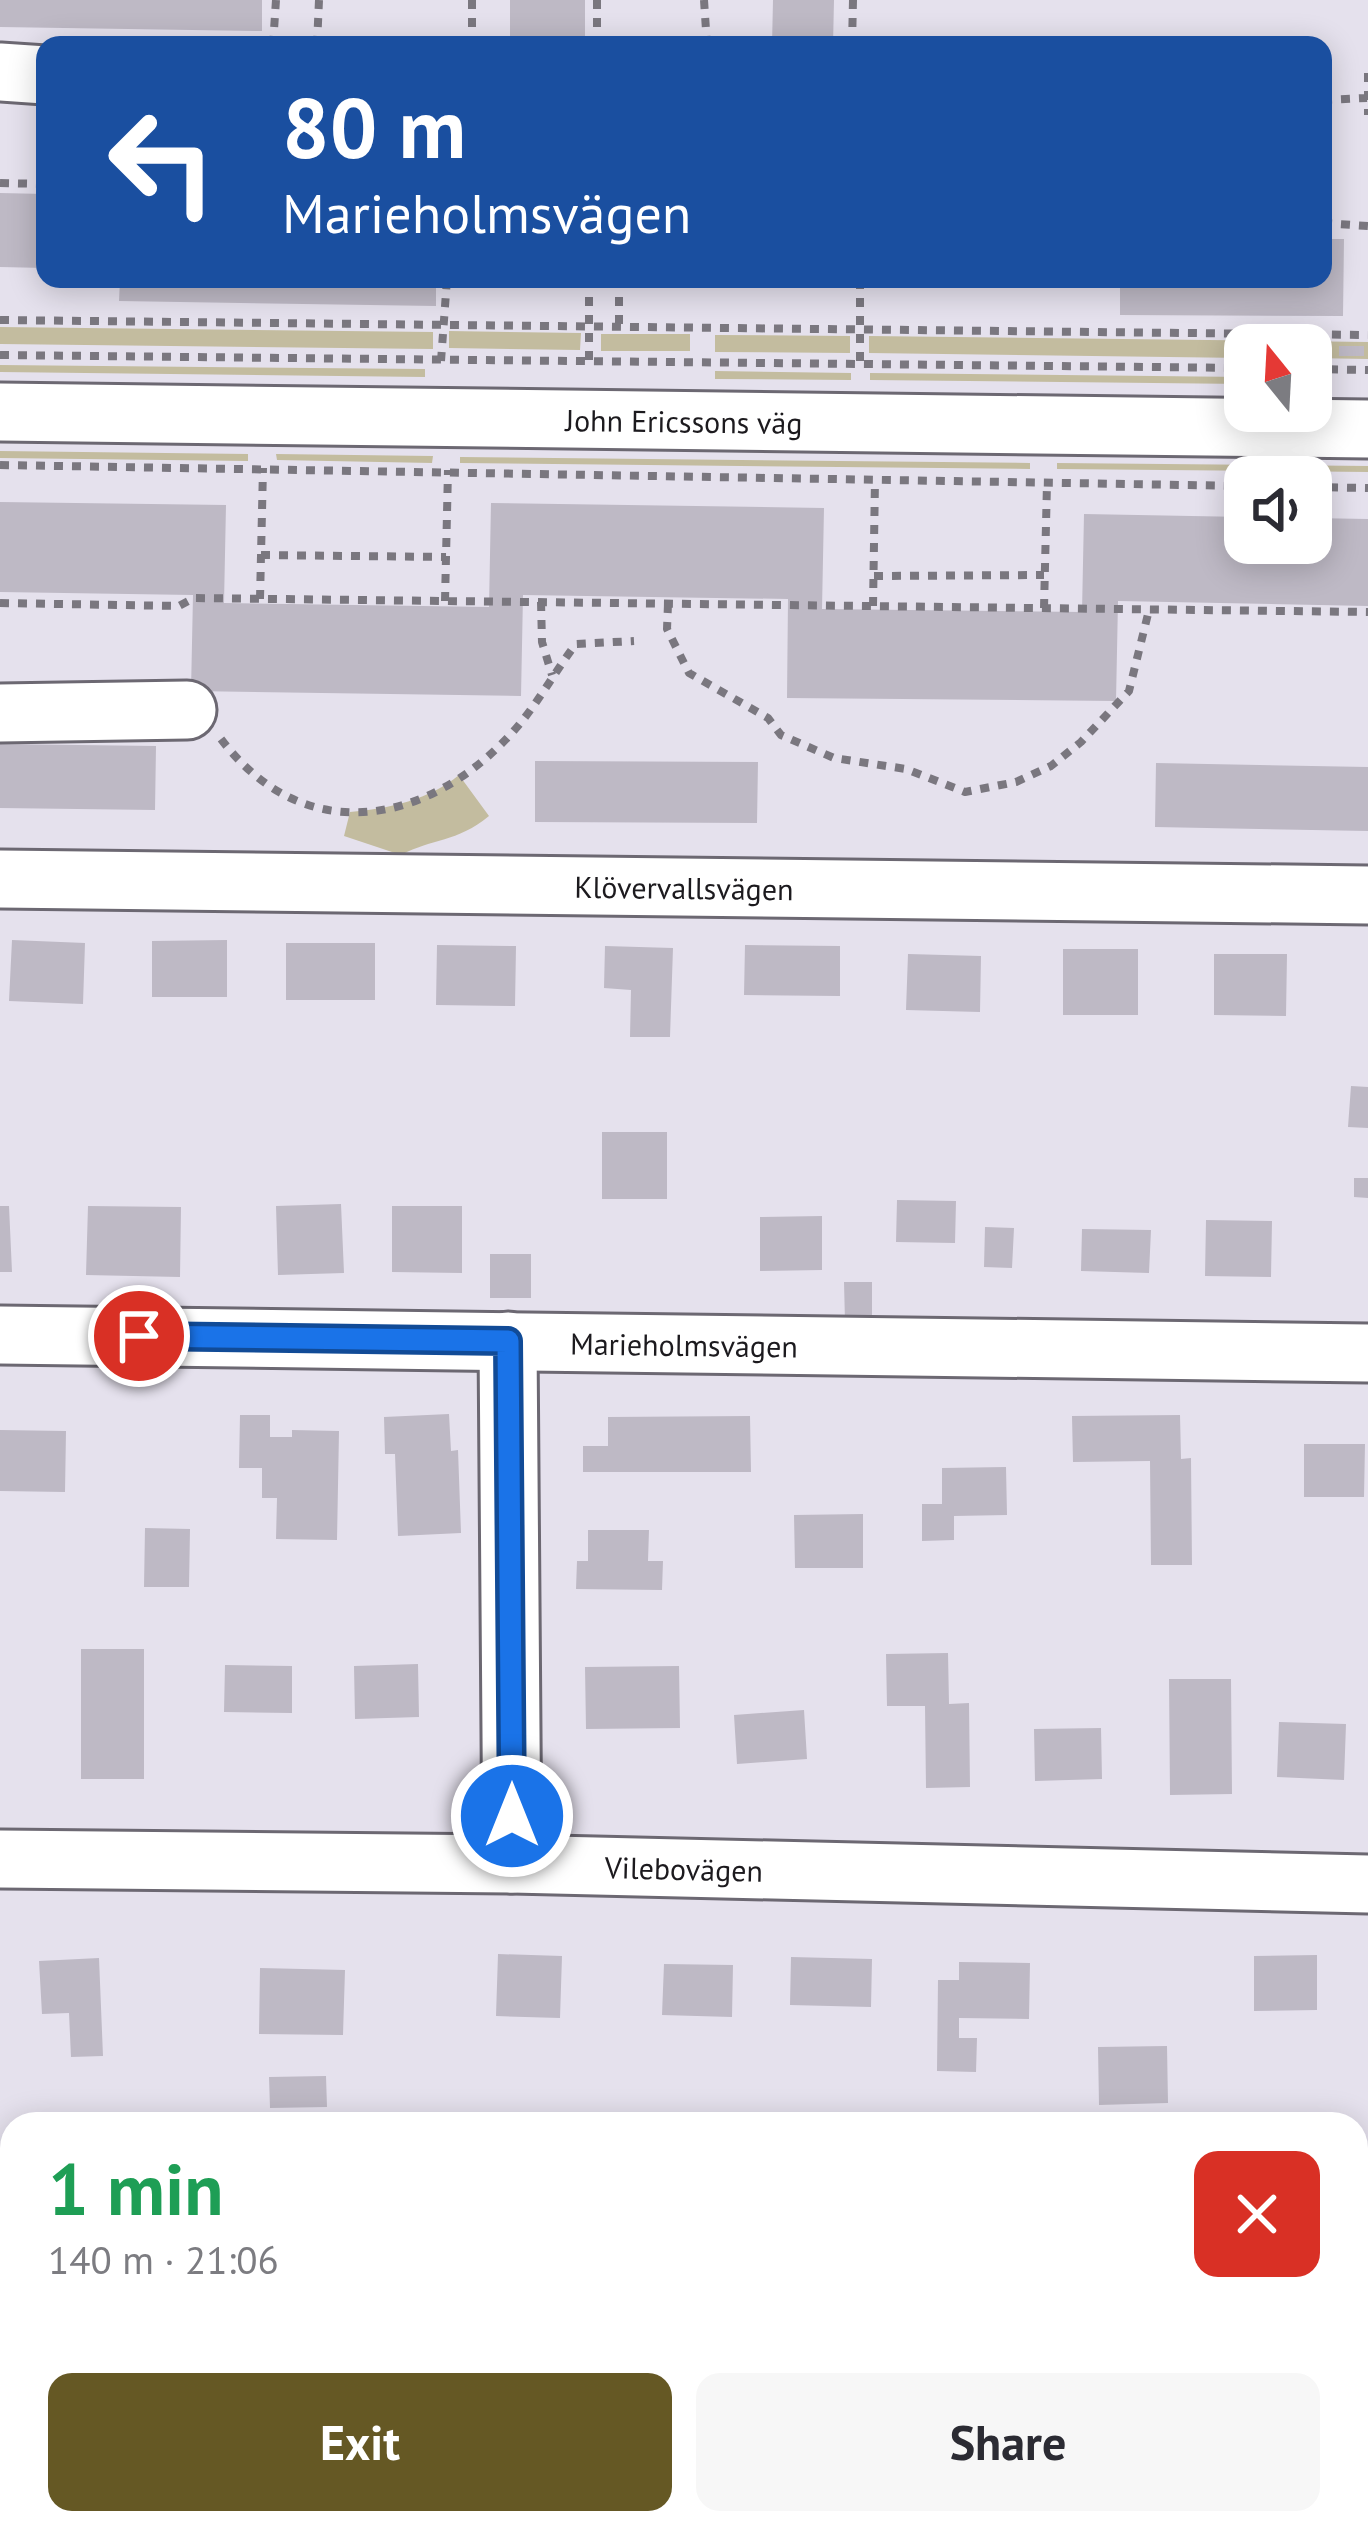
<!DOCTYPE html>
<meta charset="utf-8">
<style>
:root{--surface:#fff;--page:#f7f7f7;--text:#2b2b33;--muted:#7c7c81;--accent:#655824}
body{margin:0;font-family:"PT Sans",sans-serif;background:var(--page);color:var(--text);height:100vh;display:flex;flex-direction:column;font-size:45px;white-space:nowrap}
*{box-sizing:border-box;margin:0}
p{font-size:39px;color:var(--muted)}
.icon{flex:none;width:66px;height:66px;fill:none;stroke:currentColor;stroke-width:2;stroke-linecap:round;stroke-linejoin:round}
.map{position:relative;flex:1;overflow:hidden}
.drawer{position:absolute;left:0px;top:2112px;width:1368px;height:423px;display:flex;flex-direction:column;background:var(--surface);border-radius:36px 36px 0 0;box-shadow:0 6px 30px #0003}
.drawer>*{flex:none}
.banner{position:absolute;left:36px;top:36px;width:1296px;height:252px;border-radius:24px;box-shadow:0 6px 30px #0003;background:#1a4fa0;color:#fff;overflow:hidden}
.needle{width:78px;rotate:342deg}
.tools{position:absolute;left:1224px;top:324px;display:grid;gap:24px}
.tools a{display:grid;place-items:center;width:108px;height:108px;border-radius:24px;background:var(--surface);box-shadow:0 6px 30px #0003;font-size:60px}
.pin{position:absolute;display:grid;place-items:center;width:102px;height:102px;color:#fff;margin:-51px;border:6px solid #fff;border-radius:50%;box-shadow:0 3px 12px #0007}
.me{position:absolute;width:132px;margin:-66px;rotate:0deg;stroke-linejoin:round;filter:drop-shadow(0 0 9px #0008)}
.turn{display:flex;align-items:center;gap:42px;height:252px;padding:0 48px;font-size:54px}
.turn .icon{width:156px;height:156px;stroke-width:2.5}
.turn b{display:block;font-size:84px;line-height:102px}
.round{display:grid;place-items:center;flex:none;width:126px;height:126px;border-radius:24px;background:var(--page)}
.summary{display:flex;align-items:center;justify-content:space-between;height:204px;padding:0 48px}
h1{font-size:72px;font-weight:600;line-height:90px;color:#1e9e55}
.cta{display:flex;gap:24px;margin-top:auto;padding:24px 48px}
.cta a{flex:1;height:138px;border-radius:24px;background:var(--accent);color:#fff;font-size:48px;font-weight:600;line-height:138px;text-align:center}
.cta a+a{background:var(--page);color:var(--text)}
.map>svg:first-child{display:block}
</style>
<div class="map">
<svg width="1368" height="2534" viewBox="0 0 1368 2534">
<rect width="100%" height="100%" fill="#e5e1ed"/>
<path fill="#c3bc9f" d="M0,327L433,332V349L0,344Z
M449,331L581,333L580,350L449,348Z
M601,334H690V351H601Z
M715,335L850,336V353L715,352Z
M869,336L1368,342V359L1311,358V345H1245V358L869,353Z
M0,365L425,369V377L0,372Z
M715,371L851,373V380L715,379Z
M870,373L1245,377V384L870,380Z
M0,451L248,454V461L0,458Z
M276,454L432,456H433L432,463L277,460Z
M460,457L1030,463V469L460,463Z
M1057,463L1368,466V472L1057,469Z
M459,775L489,816C456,843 433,838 401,855L344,836L350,812C388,809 431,799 459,775Z
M1356,2357H1366L1359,2534H1226V2523H1356Z"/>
<path fill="#beb9c5" d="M0,0H262V31L0,27Z
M510,0H585V45H510Z
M773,0H834L833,45H772Z
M0,193L45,194V268L0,267Z
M1323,239H1344L1343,316L1120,315V279H1323Z
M120,279H436V306L119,301Z
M1339,346H1364V356H1339Z
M0,502L226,505L224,603L489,607L491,503L824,508L822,609L1082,612L1084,514L1245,517V543H1311V518L1368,519V606L1118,601L1116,701L787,698L788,599L523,595L521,696L191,691L193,595L0,592Z
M0,744L156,746L155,810L0,808Z
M535,761L758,762L757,823L535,822Z
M1156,763L1368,767V831L1155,827Z
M12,940L85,943L83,1004L9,1001Z
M227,940V997H152V941Z
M286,943H375V1000H286Z
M437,945L516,946L515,1006L436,1005Z
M745,945L840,946V996L744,995Z
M605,946L673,948L670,1037H630L631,990L604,988Z
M1063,949H1138V1015H1063Z
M908,954L981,956L980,1012L906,1010Z
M1214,954H1287L1286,1016L1214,1015Z
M1351,1086L1368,1087V1128L1348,1127Z
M602,1132H667V1199H602Z
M1354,1178H1368V1198L1354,1197Z
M897,1200L956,1201L955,1243L896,1242Z
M341,1204L344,1273L278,1275L276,1206Z
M0,1206H9L12,1272H0Z
M88,1206L181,1207L180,1277L86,1275Z
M392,1206H462V1273L392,1272Z
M822,1216V1270L760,1271V1217Z
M1206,1220L1272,1221L1271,1277L1205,1276Z
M985,1227L1014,1228L1012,1268L984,1267Z
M1082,1229L1151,1230L1149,1273L1081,1271Z
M490,1254H531V1298H490Z
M844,1282H872V1322H845Z
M449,1414L451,1451L458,1450L461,1533L398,1536L395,1454H385L384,1417Z
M240,1415H270V1437H292V1430L339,1431L337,1540L276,1539L277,1498H262V1468H239Z
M1180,1415L1181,1459L1191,1458L1192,1565H1151L1150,1461L1073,1462L1072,1416Z
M750,1416L751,1472H583V1446H608V1417Z
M0,1430L66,1431L65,1492L0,1491Z
M1304,1444H1365L1364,1497H1304Z
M1006,1467L1007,1515L954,1516V1540L922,1541V1504H942V1468Z
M863,1514V1568H795L794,1515Z
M145,1528L190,1529L189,1587H144Z
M588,1530H649L648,1561H663L662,1590L576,1589L577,1561H588Z
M81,1649H144V1779H81Z
M948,1653L949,1704L969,1703L970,1787L926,1788L925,1706H887L886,1654Z
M418,1664L419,1717L355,1719L354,1666Z
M225,1665L292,1666V1713L224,1712Z
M679,1666L680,1728L586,1729L585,1667Z
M1169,1679H1231L1232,1794L1170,1795Z
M804,1710L807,1759L737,1764L734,1715Z
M1279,1722L1346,1724L1344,1780L1277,1777Z
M1101,1728L1102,1779L1035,1781L1034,1729Z
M498,1954L562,1956L560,2018L496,2016Z
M1317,1955V2010L1254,2011V1956Z
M791,1957L872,1959L871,2007L790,2005Z
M99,1958L103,2056L71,2057L69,2013L42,2014L39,1961Z
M959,1962L1030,1963L1029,2019L959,2018V2038H977L976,2072L937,2071L938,1980H959Z
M664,1964L733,1965L732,2017L662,2015Z
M260,1968L345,1970L343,2035L259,2034Z
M1167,2046L1168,2103L1099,2105L1098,2047Z
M326,2076L327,2107L270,2108L269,2077Z
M0,2179H12V2240H0Z
M0,2353H12V2472H0Z"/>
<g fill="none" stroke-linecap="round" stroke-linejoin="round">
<g stroke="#6c6872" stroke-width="63">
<g id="minor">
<path d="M0,72L45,75"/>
<path id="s1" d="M0,412L1368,429"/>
<path d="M0,713L187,710"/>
<path id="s2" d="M0,879L1368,895"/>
<path id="s3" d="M0,1335L1368,1353"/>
<path d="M508,1341L512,1864"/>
<path id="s4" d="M0,1859L512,1864L1368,1884"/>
<path d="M0,2315H12"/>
<path d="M1356,2333L1368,2334"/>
</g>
</g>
<path stroke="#7a777f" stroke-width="8" stroke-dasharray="9 9" stroke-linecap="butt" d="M472,0V45
M597,0V45
M704,0L707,45
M273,45L276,0
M317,45L319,0
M852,45L853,0
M1051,45V40L1149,45
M1368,73V115
M1323,100L1367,98
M0,183L45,184
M1323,223L1368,226
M589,279V361
M619,279V327
M726,279L860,283
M860,280V363
M0,320L1368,335
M0,355L1245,368
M441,361L447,279
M1311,369L1368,370
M0,465L1245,486
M1311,487L1368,488
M261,555L446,557
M874,576L1044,575
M260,599L263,468
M445,601L448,470
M541,602L542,642L552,675
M0,603L179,606L194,598L1368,612
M668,604L667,629L689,673L768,718L781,735L834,758L906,769L965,792L1016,782L1051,766L1081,742L1129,691L1149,610
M873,606L875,480
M1044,608L1047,483
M221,739C306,852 434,824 518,726C539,701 556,670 576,644L634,641"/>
<use href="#minor" stroke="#fff" stroke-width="57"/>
</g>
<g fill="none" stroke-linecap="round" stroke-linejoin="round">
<g stroke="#114b97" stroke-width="30">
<path id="route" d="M139,1336L508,1341L512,1816"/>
</g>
<use href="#route" stroke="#1a73e8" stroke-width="21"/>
</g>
<g text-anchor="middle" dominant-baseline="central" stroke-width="12" stroke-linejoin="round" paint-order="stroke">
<g font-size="30" fill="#1c1a1e" stroke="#e5e1ed">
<text stroke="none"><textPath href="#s1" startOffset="684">John Ericssons väg</textPath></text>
<text stroke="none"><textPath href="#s2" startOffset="684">Klövervallsvägen</textPath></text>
<text stroke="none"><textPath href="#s3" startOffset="684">Marieholmsvägen</textPath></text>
<text stroke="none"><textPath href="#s4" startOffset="684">Vilebovägen</textPath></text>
</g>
</g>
</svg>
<div class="tools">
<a><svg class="needle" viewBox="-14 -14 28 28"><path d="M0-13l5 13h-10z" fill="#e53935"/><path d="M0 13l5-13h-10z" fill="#7c7c81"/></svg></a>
<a><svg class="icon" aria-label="sound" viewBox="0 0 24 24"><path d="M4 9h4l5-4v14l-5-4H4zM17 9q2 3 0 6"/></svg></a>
</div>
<div class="pin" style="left:139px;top:1336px;background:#d93025"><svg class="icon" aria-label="arrive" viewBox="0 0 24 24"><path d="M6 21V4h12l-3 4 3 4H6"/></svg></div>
<svg class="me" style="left:512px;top:1816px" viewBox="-20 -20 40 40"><circle r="17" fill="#1a73e8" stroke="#fff" stroke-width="3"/><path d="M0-11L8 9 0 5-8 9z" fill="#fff"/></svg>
<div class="banner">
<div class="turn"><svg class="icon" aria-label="left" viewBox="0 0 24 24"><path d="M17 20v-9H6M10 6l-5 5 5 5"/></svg><div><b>80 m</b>Marieholmsvägen</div></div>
</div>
<section class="drawer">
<div class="summary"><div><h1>1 min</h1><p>140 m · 21:06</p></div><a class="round" style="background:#d93025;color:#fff"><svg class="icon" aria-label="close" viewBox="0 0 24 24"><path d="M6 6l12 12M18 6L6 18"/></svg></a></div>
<div class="cta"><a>Exit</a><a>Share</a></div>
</section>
</div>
